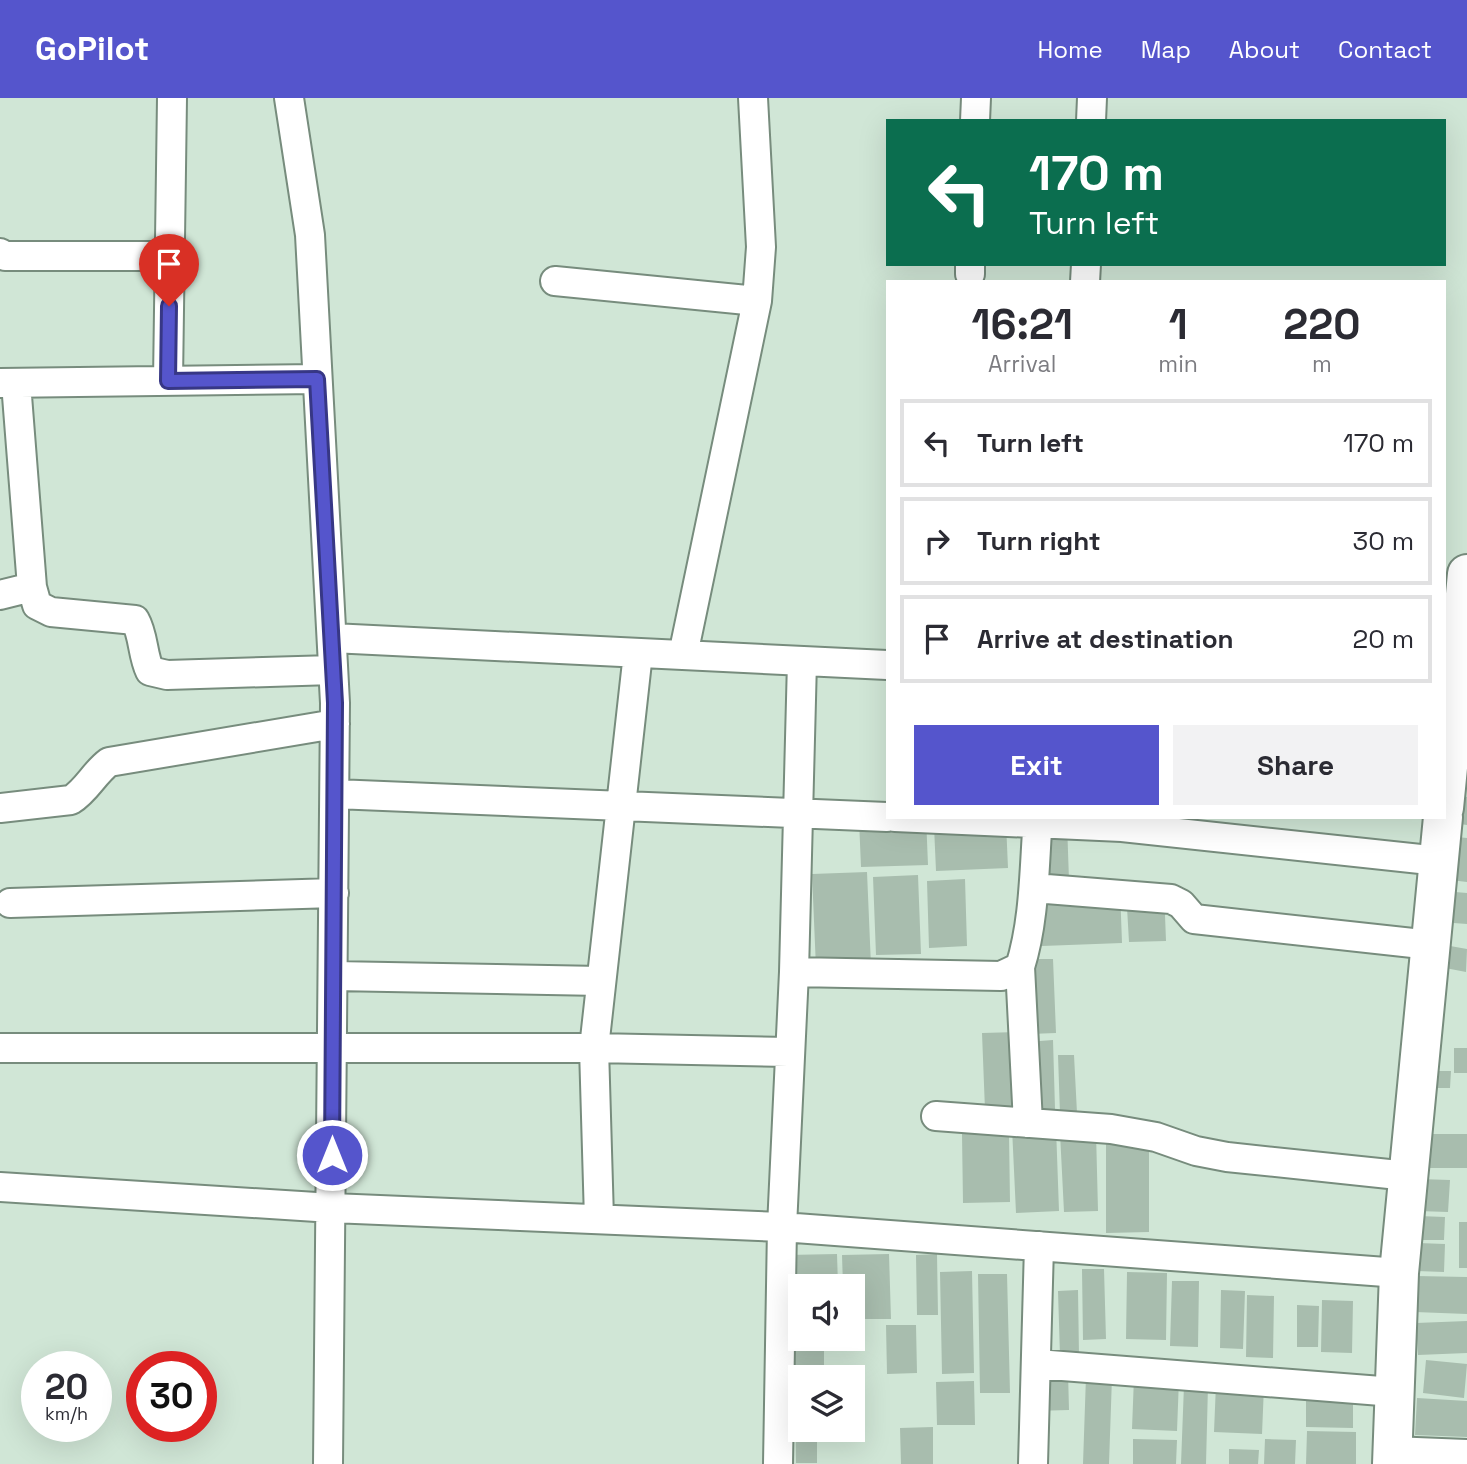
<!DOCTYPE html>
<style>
:root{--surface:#fff;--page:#f2f2f3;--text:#2b2b33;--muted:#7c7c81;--line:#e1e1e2;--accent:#55c}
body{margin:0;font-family:"Space Grotesk",sans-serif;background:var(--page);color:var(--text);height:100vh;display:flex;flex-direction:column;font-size:26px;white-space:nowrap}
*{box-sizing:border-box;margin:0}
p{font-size:23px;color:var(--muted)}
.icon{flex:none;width:38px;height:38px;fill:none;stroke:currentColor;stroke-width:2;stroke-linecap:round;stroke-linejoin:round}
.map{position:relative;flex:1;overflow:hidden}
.details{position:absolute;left:886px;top:182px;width:560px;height:539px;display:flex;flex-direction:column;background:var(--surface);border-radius:0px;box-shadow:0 7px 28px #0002}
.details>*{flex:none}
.banner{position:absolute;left:886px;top:21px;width:560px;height:147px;border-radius:0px;box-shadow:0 7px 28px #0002;background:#0b6e4f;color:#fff;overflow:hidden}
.fabs{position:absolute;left:788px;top:1176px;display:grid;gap:14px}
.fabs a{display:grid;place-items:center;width:77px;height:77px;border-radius:0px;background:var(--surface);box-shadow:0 7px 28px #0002;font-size:35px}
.speed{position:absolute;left:21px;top:1253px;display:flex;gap:14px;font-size:35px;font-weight:700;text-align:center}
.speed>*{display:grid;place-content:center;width:91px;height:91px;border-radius:50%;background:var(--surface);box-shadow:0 7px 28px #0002;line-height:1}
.speed small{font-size:18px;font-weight:400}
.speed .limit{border:10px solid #d22;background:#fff;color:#111}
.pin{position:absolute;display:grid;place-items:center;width:60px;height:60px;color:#fff;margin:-72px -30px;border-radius:50% 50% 50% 0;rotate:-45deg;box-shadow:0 0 7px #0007}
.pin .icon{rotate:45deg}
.me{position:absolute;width:77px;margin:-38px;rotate:0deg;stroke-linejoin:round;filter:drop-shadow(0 0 5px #0008)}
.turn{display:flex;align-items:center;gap:24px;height:147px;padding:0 28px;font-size:32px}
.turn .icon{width:91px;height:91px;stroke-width:2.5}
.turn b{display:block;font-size:49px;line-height:60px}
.eta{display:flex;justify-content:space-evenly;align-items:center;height:119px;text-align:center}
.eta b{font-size:42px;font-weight:600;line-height:49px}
.cta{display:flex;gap:14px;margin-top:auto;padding:14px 28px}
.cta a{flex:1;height:80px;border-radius:0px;background:var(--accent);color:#fff;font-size:28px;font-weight:600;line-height:80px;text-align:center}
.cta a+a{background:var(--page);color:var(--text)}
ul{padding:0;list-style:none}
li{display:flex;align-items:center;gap:21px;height:88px;margin:0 14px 10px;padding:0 14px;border:4px solid var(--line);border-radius:0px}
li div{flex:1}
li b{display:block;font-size:26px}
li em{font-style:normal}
header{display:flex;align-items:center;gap:42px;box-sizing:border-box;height:98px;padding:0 35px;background:var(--accent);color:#fff}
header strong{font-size:33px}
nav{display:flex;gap:38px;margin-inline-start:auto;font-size:24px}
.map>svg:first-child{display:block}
</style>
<header>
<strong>GoPilot</strong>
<nav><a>Home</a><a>Map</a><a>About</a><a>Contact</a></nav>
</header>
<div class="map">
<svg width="1467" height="1366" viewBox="0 0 1467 1366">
<rect width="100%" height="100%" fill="#d0e6d6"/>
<path fill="#a8bdae" d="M1464,698L1467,699V727L1460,726Z
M926,719L928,767L861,769L859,722Z
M1006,725L1008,770L936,773L934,728Z
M1067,725L1069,782L1025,783L1023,727Z
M1447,738L1467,740V784L1442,781Z
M867,774L871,868L816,870L812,776Z
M918,777L921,856L876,857L873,779Z
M965,781L967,848L929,850L927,783Z
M1120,791L1122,845L1042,848L1039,794Z
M1164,791L1166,843L1129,844L1126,792Z
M1443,793L1467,795V826L1440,824Z
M1439,846L1467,851L1466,874L1435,868Z
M1027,861H1053L1056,935L1030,936Z
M1020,934L1023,1010L985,1012L982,935Z
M1053,942L1055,1011L1030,1012L1027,944Z
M1454,950H1467V975H1454Z
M1058,957H1074L1077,1015L1060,1016Z
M1430,973H1451L1450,990H1430Z
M1056,1029L1059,1113L1016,1115L1012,1030Z
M1096,1034L1098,1113L1064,1114L1060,1035Z
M962,1036H1009L1010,1104L963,1105Z
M1424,1036H1467V1070H1424Z
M1106,1039L1149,1040V1134L1106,1135Z
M1419,1081L1450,1082L1448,1114L1418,1113Z
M1419,1118L1445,1119L1444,1142H1418Z
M1459,1124H1467V1170H1459Z
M1418,1145L1445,1146L1444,1174L1417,1173Z
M837,1156L838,1188H800V1217H789L787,1157Z
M889,1156L891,1221H852V1188H843L842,1157Z
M937,1156L938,1217H917L916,1157Z
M1082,1171H1104L1106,1241L1083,1242Z
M972,1173L974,1275L942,1276L940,1174Z
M1127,1174L1167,1175L1166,1242L1126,1241Z
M978,1176H1007L1010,1295H980Z
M1416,1178L1467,1179V1216L1415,1214Z
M1172,1183H1199L1198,1249L1170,1248Z
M1078,1192L1079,1258H1060L1058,1193Z
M1221,1192L1245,1193L1243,1251L1220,1250Z
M1247,1197L1274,1198L1273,1260L1246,1259Z
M1322,1202L1353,1203L1352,1255L1321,1254Z
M1297,1207L1319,1208L1318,1249H1297Z
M1467,1223V1255L1418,1257L1416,1225Z
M789,1227H800V1241H824V1268H789Z
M886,1227H916L917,1275L887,1276Z
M1426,1262L1467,1266L1464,1300L1423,1295Z
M1068,1274L1069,1312L1033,1313L1032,1275Z
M1086,1278L1112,1279L1109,1366H1083Z
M1134,1279L1179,1281L1177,1333L1132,1331Z
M795,1282H800V1332H817V1365H796Z
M974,1283L975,1327H937L936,1284Z
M1216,1286L1264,1288L1262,1336L1214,1334Z
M1184,1287H1208L1206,1366H1181Z
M1306,1290L1353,1291V1330L1306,1329Z
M1417,1300L1467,1303V1339L1415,1337Z
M933,1329V1366H901L900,1330Z
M1307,1333L1356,1334V1366H1306Z
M1133,1341L1177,1342L1176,1366H1133Z
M1265,1341L1296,1342L1295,1366H1264Z
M1229,1351L1259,1352L1258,1366H1229Z"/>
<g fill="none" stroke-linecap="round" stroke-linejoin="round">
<g stroke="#778c7d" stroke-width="32">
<path id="street" d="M289,0L310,137L335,605L328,1366
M975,23L976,0
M1091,23L1092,0
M0,155L5,158H170
M970,176V166
M555,183L757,203
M1085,184L1086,166
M168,283L172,0
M0,285L317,281
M16,285L32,489L37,507L51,514L135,522C144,538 142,556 150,573L167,577L333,572
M0,497L32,489
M332,540L887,567
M683,557L757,203L761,149L753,0
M335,696L887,719
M0,710L71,702C87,692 94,675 109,664L335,626
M895,719L1122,729L1439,763
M1034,790L1171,801L1181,806L1194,821L1431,847
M10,805L334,795
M1020,869L1028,1025
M794,874L1001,878L1020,869C1035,821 1034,769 1038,719
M334,878L601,883
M0,950H594L788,954
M936,1018L1111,1031L1156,1039L1196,1053L1227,1059L1408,1078
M0,1089L332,1110L782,1129L1399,1175
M599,1121L594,950L638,555
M1037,1266L1394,1294
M1391,1353L1467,1356
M778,1366L782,1129L794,874L802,563
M1033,1366L1039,1148"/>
</g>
<g stroke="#778c7d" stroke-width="42">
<path id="secondary" d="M1444,710L1467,476
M1392,1366L1399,1175L1443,719"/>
</g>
<use href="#street" stroke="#fff" stroke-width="28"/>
<use href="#secondary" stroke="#fff" stroke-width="38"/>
</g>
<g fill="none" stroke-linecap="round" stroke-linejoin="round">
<g stroke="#373785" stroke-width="18">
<path id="route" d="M169,208L168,283L317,281L335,605L332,1057"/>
</g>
<use href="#route" stroke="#55c" stroke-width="12"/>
</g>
</svg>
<div class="fabs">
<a><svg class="icon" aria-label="sound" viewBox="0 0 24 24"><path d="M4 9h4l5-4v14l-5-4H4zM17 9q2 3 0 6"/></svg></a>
<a><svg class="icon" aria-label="layers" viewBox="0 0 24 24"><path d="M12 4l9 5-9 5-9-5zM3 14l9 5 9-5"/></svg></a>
</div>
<div class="speed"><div>20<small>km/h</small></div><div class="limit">30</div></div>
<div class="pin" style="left:169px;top:208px;background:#d93025"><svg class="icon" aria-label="arrive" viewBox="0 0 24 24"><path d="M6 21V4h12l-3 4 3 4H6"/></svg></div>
<svg class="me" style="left:332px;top:1057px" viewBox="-20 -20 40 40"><circle r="17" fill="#55c" stroke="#fff" stroke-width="3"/><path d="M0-11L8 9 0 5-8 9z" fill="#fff"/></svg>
<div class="banner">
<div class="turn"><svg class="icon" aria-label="left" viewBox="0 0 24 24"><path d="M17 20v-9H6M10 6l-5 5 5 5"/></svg><div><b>170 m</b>Turn left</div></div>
</div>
<section class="details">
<div class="eta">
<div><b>16:21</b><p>Arrival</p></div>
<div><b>1</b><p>min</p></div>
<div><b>220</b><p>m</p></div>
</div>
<ul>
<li><svg class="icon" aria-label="left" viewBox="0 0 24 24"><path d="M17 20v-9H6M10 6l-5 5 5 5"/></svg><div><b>Turn left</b></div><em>170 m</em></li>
<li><svg class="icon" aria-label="right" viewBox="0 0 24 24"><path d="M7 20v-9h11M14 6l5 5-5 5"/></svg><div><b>Turn right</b></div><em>30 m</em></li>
<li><svg class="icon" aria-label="arrive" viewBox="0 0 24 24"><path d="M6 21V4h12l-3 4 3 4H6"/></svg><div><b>Arrive at destination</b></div><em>20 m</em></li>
</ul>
<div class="cta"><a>Exit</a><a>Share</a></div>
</section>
</div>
